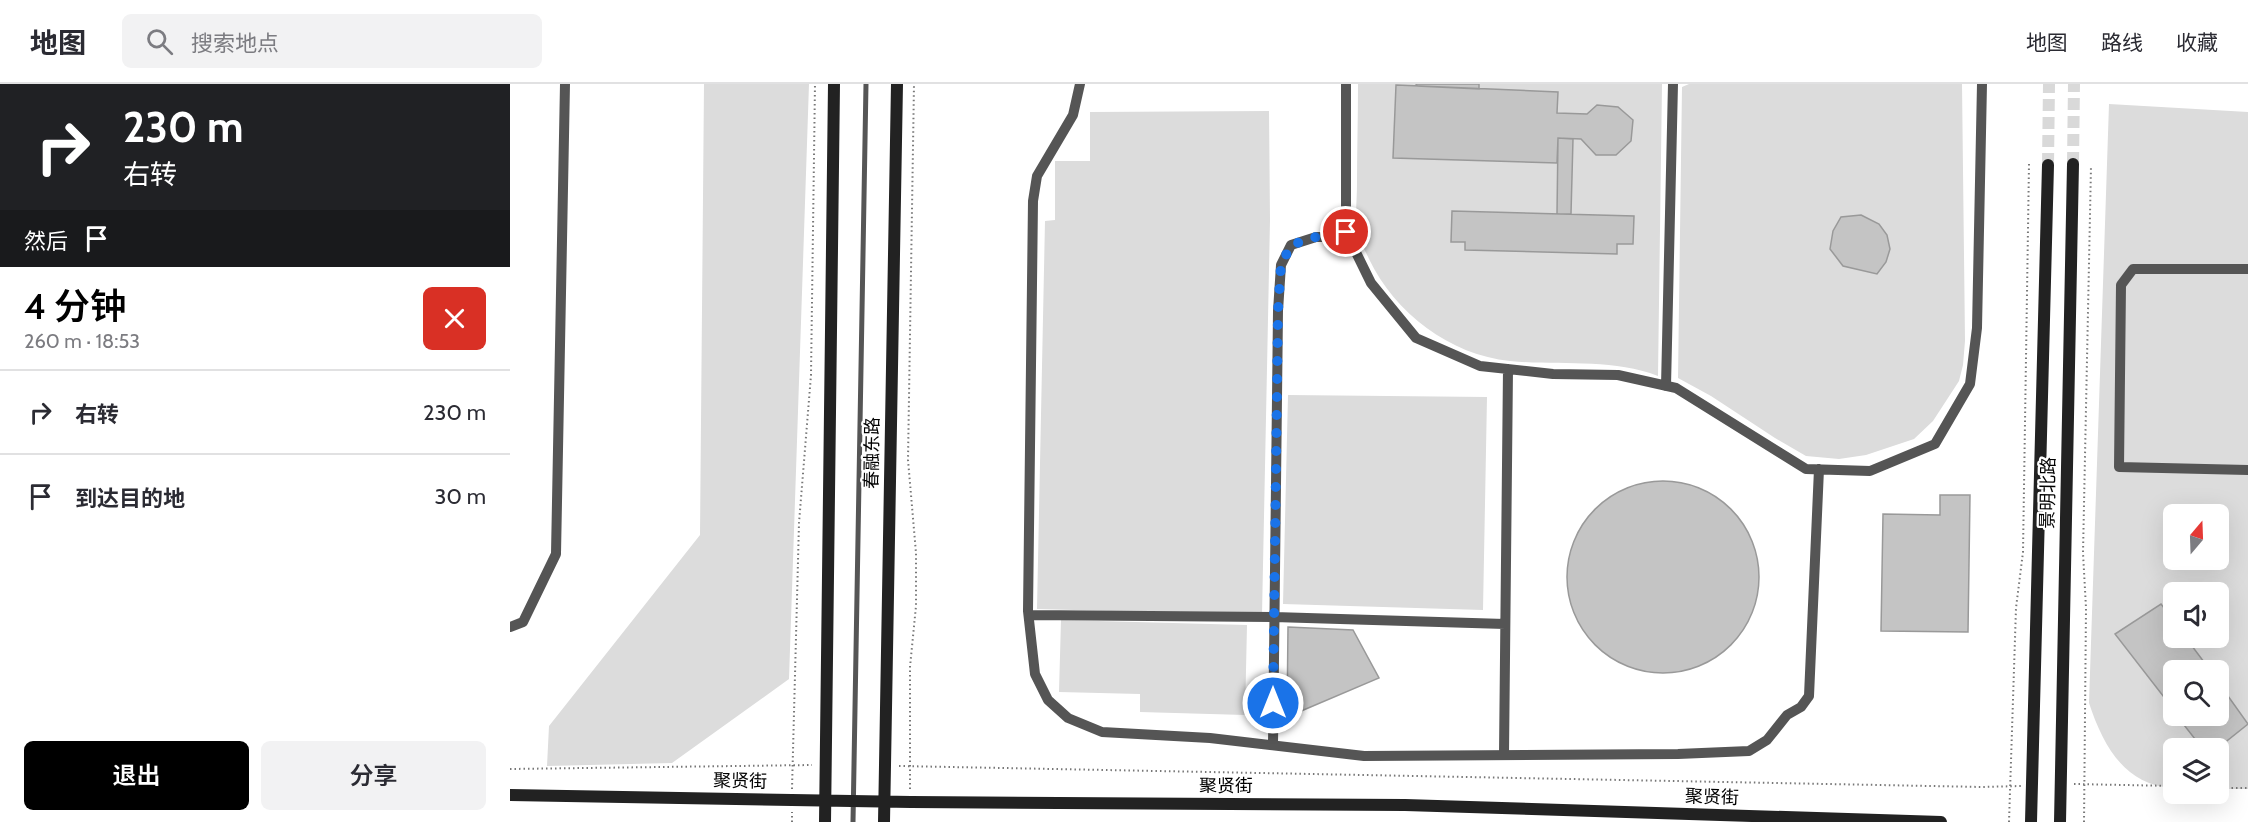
<!DOCTYPE html>
<html lang="zh">
<meta charset="utf-8">
<style>
:root{--surface:#fff;--page:#f2f2f3;--text:#2b2b33;--muted:#7c7c81;--line:#e1e1e2;--accent:#000}
body{margin:0;font-family:Cabin,"Noto Sans SC",sans-serif;background:var(--page);color:var(--text);height:100vh;display:flex;flex-direction:column;font-size:22px;white-space:nowrap}
*{box-sizing:border-box;margin:0}
p{font-size:20px;color:var(--muted)}
.icon{flex:none;width:33px;height:33px;fill:none;stroke:currentColor;stroke-width:2;stroke-linecap:round;stroke-linejoin:round}
.map{position:relative;flex:1;overflow:hidden}
.sheet{display:flex;flex-direction:column;background:var(--surface);width:510px}
.sheet>*{flex:none}
.top-card{background:#202124;color:#fff;overflow:hidden}
.needle{width:39px;rotate:19deg}
.fabs{position:absolute;left:1653px;top:420px;display:grid;gap:12px}
.fabs a{display:grid;place-items:center;width:66px;height:66px;border-radius:9px;background:var(--surface);box-shadow:0 6px 24px #0002;font-size:30px}
.pin{position:absolute;display:grid;place-items:center;width:51px;height:51px;color:#fff;margin:-26px;border:3px solid #fff;border-radius:50%;box-shadow:0 2px 6px #0007}
.me{position:absolute;width:66px;margin:-33px;rotate:0deg;stroke-linejoin:round;filter:drop-shadow(0 0 4px #0008)}
.turn{display:flex;align-items:center;gap:21px;height:126px;padding:0 24px;font-size:27px}
.turn .icon{width:78px;height:78px;stroke-width:2.5}
.turn b{display:block;font-size:42px;line-height:51px}
.then{display:flex;align-items:center;height:57px;padding:0 24px;background:#0003;gap:12px;font-size:22px}
.round{display:grid;place-items:center;flex:none;width:63px;height:63px;border-radius:9px;background:var(--page)}
.head{display:flex;align-items:center;justify-content:space-between;height:102px;padding:0 24px}
h1{font-size:36px;font-weight:600;line-height:45px;color:var(--accent)}
.action{display:flex;gap:12px;margin-top:auto;padding:12px 24px}
.action a{flex:1;height:69px;border-radius:9px;background:var(--accent);color:#fff;font-size:24px;font-weight:600;line-height:69px;text-align:center}
.action a+a{background:var(--page);color:var(--text)}
ul{padding:0;list-style:none}
li{display:flex;align-items:center;gap:18px;height:84px;padding:0 24px;border-top:2px solid var(--line)}
li div{flex:1}
li b{display:block;font-size:22px}
li em{font-style:normal}
header{display:flex;align-items:center;gap:36px;box-sizing:border-box;height:84px;padding:0 30px;background:var(--surface);border-bottom:2px solid var(--line)}
header strong{font-size:28px}
nav{display:flex;gap:33px;margin-inline-start:auto;font-size:21px}
.search{width:420px;height:54px;background:var(--page);display:flex;align-items:center;gap:15px;box-sizing:border-box;padding:0 21px;border-radius:9px;color:var(--muted);font-size:22px}
main{display:flex;flex:1;min-height:0}
.map>svg:first-child{display:block}
</style>
<header>
<strong>地图</strong>
<div class="search"><svg class="icon" aria-label="search" viewBox="0 0 24 24"><circle cx="10" cy="10" r="6"/><path d="M15 15l6 6"/></svg>搜索地点</div>
<nav><a>地图</a><a>路线</a><a>收藏</a></nav>
</header>
<main>
<section class="sheet">
<div class="top-card">
<div class="turn"><svg class="icon" aria-label="right" viewBox="0 0 24 24"><path d="M7 20v-9h11M14 6l5 5-5 5"/></svg><div><b>230 m</b>右转</div></div>
<div class="then">然后<svg class="icon" aria-label="arrive" viewBox="0 0 24 24"><path d="M6 21V4h12l-3 4 3 4H6"/></svg></div>
</div>
<div class="head"><div><h1>4 分钟</h1><p>260 m · 18:53</p></div><a class="round" style="background:#d93025;color:#fff"><svg class="icon" aria-label="close" viewBox="0 0 24 24"><path d="M6 6l12 12M18 6L6 18"/></svg></a></div>
<ul>
<li><svg class="icon" aria-label="right" viewBox="0 0 24 24"><path d="M7 20v-9h11M14 6l5 5-5 5"/></svg><div><b>右转</b></div><em>230 m</em></li>
<li><svg class="icon" aria-label="arrive" viewBox="0 0 24 24"><path d="M6 21V4h12l-3 4 3 4H6"/></svg><div><b>到达目的地</b></div><em>30 m</em></li>
</ul>
<div class="action"><a>退出</a><a>分享</a></div>
</section>
<div class="map">
<svg width="1738" height="738" viewBox="0 0 1738 738">
<rect width="100%" height="100%" fill="#fff"/>
<path fill="#dcdcdc" fill-rule="evenodd" d="M194,0H299L279,595L162,679L37,682L39,642L190,451Z
M848,0H1152L1148,292C1101,274 1049,282 1000,277C940,271 885,229 859,175C855,166 848,155 847,145C845,131 847,115 847,100C847,67 848,33 848,0Z
M1179,0H1452L1455,257L1453,281L1449,297L1423,337L1404,355L1356,371L1329,375L1296,372L1265,354L1201,312L1168,294L1172,3Z
M1599,20L1738,28V705H1709L1708,664H1664L1663,704C1614,701 1593,661 1579,619ZM1664,430H1708V476H1664ZM1664,508H1708V554H1664ZM1664,586H1708V632H1664Z
M759,27L760,136L752,531L527,525L535,137L545,136V77H580V28Z
M778,311L977,313L973,526L773,520Z
M551,536L737,541L735,631L630,628V610L549,608Z"/>
<path fill="#c4c4c4" stroke="#999" stroke-width="1.5" d="M906,0H969V5L907,2Z
M886,1L1048,8L1047,29L1077,30L1087,21L1108,23L1123,36L1121,57L1106,71H1086L1071,55L1048,54L1047,79L883,74Z
M1048,54L1063,55L1061,130H1047Z
M942,127L1124,132L1123,160H1107V170L955,166V158H941Z
M1351,131L1369,140L1377,151L1380,165L1376,178L1367,190L1333,182L1320,165L1323,147L1331,133Z
M1057 493a96 96 0 1 1 192 0a96 96 0 1 1-192 0Z
M1430,411H1460L1458,548L1371,547L1373,430L1430,431Z
M1651,520L1664,537V554H1676L1700,586H1664V626L1605,550Z
M778,543L843,546L869,594L777,633Z
M1708,598L1738,640L1708,664H1692L1667,632H1708Z"/>
<g fill="none" stroke-linecap="round" stroke-linejoin="round">
<path stroke="#d9d9d9" stroke-width="12" stroke-dasharray="12 6" stroke-linecap="butt" d="M1563,80L1564,0
M1538,81L1539,0"/>
<path stroke="#777" stroke-width="2" stroke-dasharray="1.5 3" stroke-linecap="butt" d="M389,682L1472,703L1511,702
M0,685L302,681
M1564,700L1664,702
M1708,704H1738
M282,705L289,439L301,291L305,0
M400,705V583L406,522V469L398,376L404,0
M282,738V728
M1499,738L1506,524L1513,468L1519,80
M1574,738L1576,524L1573,469L1581,82"/>
<path stroke="#555" stroke-width="5" d="M343,738L356,0"/>
<path stroke="#555" stroke-width="10" d="M570,0L563,31L527,92L523,117L518,527L525,590L538,616L558,634L592,648L700,654L854,672L1168,670L1239,667L1257,656L1277,631L1291,623L1299,612L1309,385
M836,0V148L861,199L906,254L970,282L1043,290L1108,291L1166,304L1296,385L1360,387L1425,360L1460,300L1467,244L1472,0
M1738,185H1623L1611,201L1609,383L1738,386
M1156,302L1163,0
M519,531L764,533L995,540
M0,543L13,538L46,470L55,0
M763,661L768,227L771,181L781,161L806,153H839
M994,670L998,285"/>
<path stroke="#222" stroke-width="12" d="M0,711L401,718L895,721L1431,738
M315,738L324,0
M374,738L387,0
M1521,738L1538,81
M1550,738L1563,80"/>
</g>
<g fill="none" stroke-linecap="round" stroke-linejoin="round">
<path stroke="#1a73e8" stroke-width="10" stroke-dasharray="0 18" d="M763,619L768,227L771,181L781,161L806,153H839L836,148"/>
</g>
<g text-anchor="middle" dominant-baseline="central" stroke-width="4.5" stroke-linejoin="round" paint-order="stroke">
<g font-size="18" fill="#000" stroke="#fff">
<text transform="translate(362 369) rotate(-89)">春融东路</text>
<text transform="translate(1538 409) rotate(-89)">景明北路</text>
<text transform="translate(230 697) rotate(1)">聚贤街</text>
<text x="716" y="702">聚贤街</text>
<text transform="translate(1202 713) rotate(2)">聚贤街</text>
</g>
</g>
</svg>
<div class="fabs">
<a><svg class="needle" viewBox="-14 -14 28 28"><path d="M0-13l5 13h-10z" fill="#e53935"/><path d="M0 13l5-13h-10z" fill="#7c7c81"/></svg></a>
<a><svg class="icon" aria-label="sound" viewBox="0 0 24 24"><path d="M4 9h4l5-4v14l-5-4H4zM17 9q2 3 0 6"/></svg></a>
<a><svg class="icon" aria-label="search" viewBox="0 0 24 24"><circle cx="10" cy="10" r="6"/><path d="M15 15l6 6"/></svg></a>
<a><svg class="icon" aria-label="layers" viewBox="0 0 24 24"><path d="M12 4l9 5-9 5-9-5zM3 14l9 5 9-5"/></svg></a>
</div>
<div class="pin" style="left:836px;top:148px;background:#d93025"><svg class="icon" aria-label="arrive" viewBox="0 0 24 24"><path d="M6 21V4h12l-3 4 3 4H6"/></svg></div>
<svg class="me" style="left:763px;top:619px" viewBox="-20 -20 40 40"><circle r="17" fill="#1a73e8" stroke="#fff" stroke-width="3"/><path d="M0-11L8 9 0 5-8 9z" fill="#fff"/></svg>
</div>
</main>
